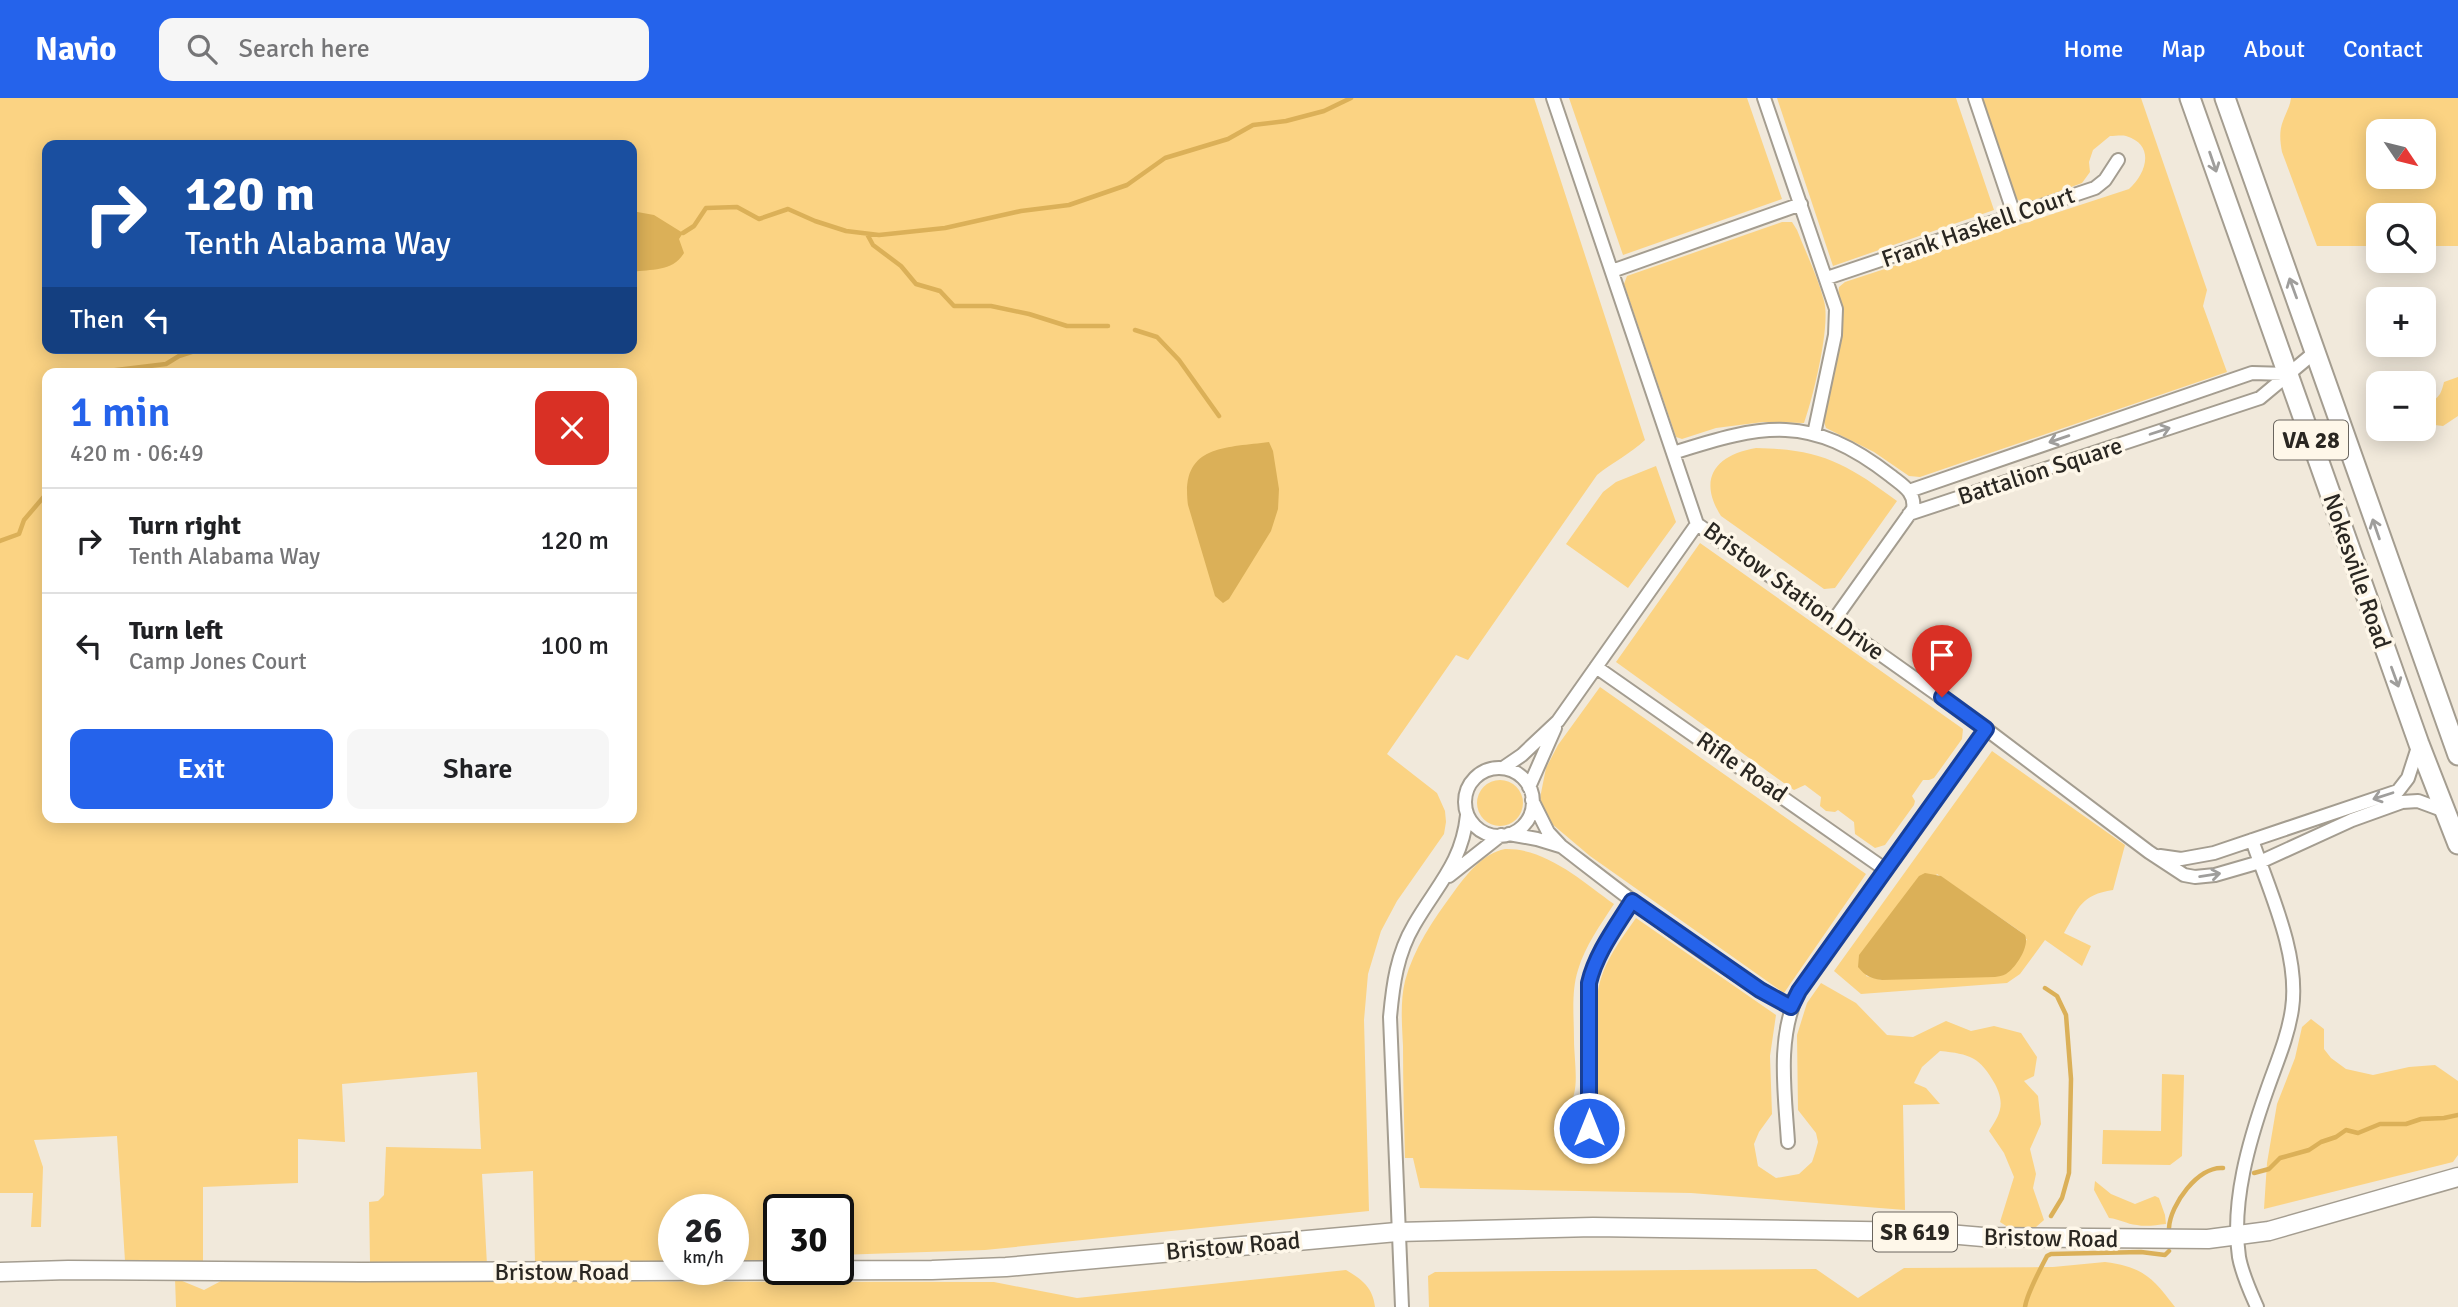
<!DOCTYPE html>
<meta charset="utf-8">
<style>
:root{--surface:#fff;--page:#f6f6f6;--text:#202124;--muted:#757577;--line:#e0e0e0;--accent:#2563eb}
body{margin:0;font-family:Signika,sans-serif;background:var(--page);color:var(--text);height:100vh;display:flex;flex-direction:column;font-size:26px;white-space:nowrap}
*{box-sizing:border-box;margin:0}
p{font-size:23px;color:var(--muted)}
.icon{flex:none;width:38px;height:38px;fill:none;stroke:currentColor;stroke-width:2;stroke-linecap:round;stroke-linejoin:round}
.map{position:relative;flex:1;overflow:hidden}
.drawer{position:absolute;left:42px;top:270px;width:595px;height:455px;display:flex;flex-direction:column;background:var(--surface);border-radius:14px;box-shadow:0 4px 18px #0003}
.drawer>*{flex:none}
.top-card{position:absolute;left:42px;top:42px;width:595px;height:214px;border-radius:14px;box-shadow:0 4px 18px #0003;background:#1a4fa0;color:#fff;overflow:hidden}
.needle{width:46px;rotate:125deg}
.buttons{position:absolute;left:2366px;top:21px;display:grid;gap:14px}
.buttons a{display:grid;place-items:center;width:70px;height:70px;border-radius:14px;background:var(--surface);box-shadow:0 4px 18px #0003;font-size:35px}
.speed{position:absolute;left:658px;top:1096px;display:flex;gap:14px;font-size:35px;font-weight:700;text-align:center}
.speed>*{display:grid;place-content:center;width:91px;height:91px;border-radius:50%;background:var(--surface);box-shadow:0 4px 18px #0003;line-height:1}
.speed small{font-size:18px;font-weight:400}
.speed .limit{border:4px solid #111;border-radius:10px;background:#fff;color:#111}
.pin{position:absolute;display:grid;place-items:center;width:60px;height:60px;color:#fff;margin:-72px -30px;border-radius:50% 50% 50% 0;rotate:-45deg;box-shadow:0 0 7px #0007}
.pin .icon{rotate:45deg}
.me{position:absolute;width:77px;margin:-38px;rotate:0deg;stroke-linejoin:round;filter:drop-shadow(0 0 5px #0008)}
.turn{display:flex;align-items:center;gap:24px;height:147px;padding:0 28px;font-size:32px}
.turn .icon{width:91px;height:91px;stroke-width:2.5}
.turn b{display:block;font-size:49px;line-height:60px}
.then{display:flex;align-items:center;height:66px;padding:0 28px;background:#0003;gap:14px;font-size:26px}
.round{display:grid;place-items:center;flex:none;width:74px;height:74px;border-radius:14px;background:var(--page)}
.summary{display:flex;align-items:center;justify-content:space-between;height:119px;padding:0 28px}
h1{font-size:42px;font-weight:600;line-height:52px;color:var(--accent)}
.cta{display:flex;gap:14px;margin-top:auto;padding:14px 28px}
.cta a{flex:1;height:80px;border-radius:14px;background:var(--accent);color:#fff;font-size:28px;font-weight:600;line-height:80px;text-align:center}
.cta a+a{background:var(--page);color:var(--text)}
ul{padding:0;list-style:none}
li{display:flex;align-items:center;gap:21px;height:105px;padding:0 28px;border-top:2px solid var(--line)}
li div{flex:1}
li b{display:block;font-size:26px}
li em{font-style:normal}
header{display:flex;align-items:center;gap:42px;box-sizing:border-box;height:98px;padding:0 35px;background:var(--accent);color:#fff}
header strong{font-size:33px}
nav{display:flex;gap:38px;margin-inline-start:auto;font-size:24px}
.search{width:490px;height:63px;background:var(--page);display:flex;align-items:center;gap:18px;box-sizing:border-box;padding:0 24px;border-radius:14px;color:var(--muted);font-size:26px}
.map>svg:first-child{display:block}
</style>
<header>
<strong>Navio</strong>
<div class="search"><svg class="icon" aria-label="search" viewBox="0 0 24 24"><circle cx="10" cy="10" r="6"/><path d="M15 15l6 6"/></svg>Search here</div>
<nav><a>Home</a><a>Map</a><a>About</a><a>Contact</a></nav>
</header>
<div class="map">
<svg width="2458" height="1209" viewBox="0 0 2458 1209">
<rect width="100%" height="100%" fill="#f1e9db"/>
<path fill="#fbd383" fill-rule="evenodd" d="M0,0H1534L1645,342C1630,356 1613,364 1597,377L1468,562L1456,557L1387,656L1437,695L1445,713L1446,724L1444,736L1397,803L1381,833L1368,876L1364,922L1369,1113L985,1152L838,1157V1111H779V1161L762,1166H733V1111H674V1166H535L533,1073L482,1076L487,1167L370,1164L369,1104L378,1103L384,1097L386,1049L481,1051L477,974L342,986L345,1044L298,1041V1085L203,1089V1164L125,1163L117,1038L34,1042L43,1069L41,1129H31L33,1095H0ZM47,47H632V250H47ZM47,275H632V719H47Z
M1569,0H1747L1782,101L1623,157Z
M1777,0H1956L1994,112L1833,168Z
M1981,0H2141L2207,192L2203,208L2227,274L1920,379L1909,378L1874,354L1826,330L1824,324L1842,228C1842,215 1837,201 1839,189L1845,184L2129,91C2146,76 2156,47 2126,38C2122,37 2115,38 2110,38L2093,52L2089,64L2090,74L2082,85L2025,106L2015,100Z
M2291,0H2458V148H2424V117H2378V148H2317L2282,54C2280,43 2279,33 2283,23C2286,14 2290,9 2291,0ZM2378,33H2424V79H2378Z
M1782,124H1792L1797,132C1806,155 1818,179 1824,203C1831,227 1813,300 1804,325L1763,324L1716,330L1682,341L1676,339L1624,186L1627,178Z
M2458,279V318L2443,328L2426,326C2420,309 2432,307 2440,296C2442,292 2443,288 2444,284Z
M1756,350C1820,351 1846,365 1897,403L1835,490L1824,491L1721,418C1697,380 1716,357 1756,350Z
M1656,368L1676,424L1628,490L1566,446L1603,394L1616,384Z
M1700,445L1963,631L1962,641L1934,680L1929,682H1923L1912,698L1915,703L1914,707L1885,747L1875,750L1855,736L1854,724L1838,712L1835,714L1826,713L1820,708L1821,699L1805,687L1794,692L1788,688L1616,564Z
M1600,589L1866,776L1784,895L1590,758L1552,726L1544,713L1540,700L1546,670L1558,647Z
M1992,653L2125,747L2113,792C2081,797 2079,809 2064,835L2091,848L2082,868L2045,842L2020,876L2007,885L1861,896L1834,873ZM1937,776L2021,834L2027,842L1882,882L1866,878Z
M1477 705a23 23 0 1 1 46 0a23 23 0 1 1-46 0Z
M1505,751C1546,750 1582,783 1614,806C1601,826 1585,848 1578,872C1571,894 1574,919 1574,942C1574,957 1578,982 1574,996C1573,1002 1566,1007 1562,1013C1553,1027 1553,1045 1567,1056C1574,1061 1583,1067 1591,1065C1611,1061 1624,1037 1616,1019C1613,1010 1604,1006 1597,1001L1598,893C1603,864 1620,843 1636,820L1776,917L1770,958L1772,1016L1759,1034L1754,1046L1758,1068L1776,1080L1799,1076L1812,1064L1815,1055L1818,1044L1816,1035L1798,1012L1797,937L1807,905L1821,885L1856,905L1887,937L1913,939L1946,923L1971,933L1994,928L2021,935L2037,959L2034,978L2024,983L2038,998L2041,1026L2030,1051L2036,1076L2033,1090L2044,1122L2029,1135L2011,1131L2000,1124L2014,1079L2004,1055L1989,1033C2001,1015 2005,1006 1995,986C1980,959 1970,956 1940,953L1922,969L1914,985L1926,990L1940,1006L1903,1007L1905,1112L1691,1095L1420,1090L1413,1060H1405C1404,1023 1403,985 1403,948C1402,927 1400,903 1405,883C1414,850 1433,822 1453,795C1467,776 1482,756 1505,751Z
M2311,921L2324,931V951L2331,960L2346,971L2373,977L2409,969L2435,967L2458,983V1057L2453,1064L2264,1111L2267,1065L2277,1006L2295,960L2302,929Z
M2162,976L2184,977L2182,1058L2170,1067L2102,1066L2103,1032L2161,1033Z
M2095,1083L2111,1096L2135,1106L2155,1098L2159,1100L2165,1117L2166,1126C2156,1127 2146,1129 2137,1127C2126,1126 2120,1121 2109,1120L2094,1092Z
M2105,1164C2143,1169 2152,1179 2175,1209H1429L1428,1178L1435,1174L1816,1171L1858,1200L1904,1170L2053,1169Z
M1346,1172C1362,1181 1373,1190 1375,1209H176L175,1180L204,1192L221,1183L994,1184L1077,1200Z"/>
<path fill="#dbb058" d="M632,113L654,117L683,135L679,141L684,155C673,174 651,171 632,174Z
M1269,344L1273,353L1279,391L1278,411L1271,433L1229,501L1223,505L1215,498L1188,407C1180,347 1224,350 1269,344Z
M1925,775L1941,778L2025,837C2030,848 2016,870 2006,876C2002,878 1999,878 1995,879L1882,882C1872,881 1865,878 1858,869L1859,857L1919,778Z"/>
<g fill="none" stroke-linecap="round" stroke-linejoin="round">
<path stroke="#dbb058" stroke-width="4.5" d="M683,135L694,128L706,110L737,109L759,121L788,111L815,123L846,133L879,137L945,130L1021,113L1069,107L1127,87L1165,60L1228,41L1253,27L1286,23L1324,13L1351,0
M867,136L873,147L901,168L916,186L940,193L954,208H991L1029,216L1067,228H1108
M1135,232L1157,239L1179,262L1219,318
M108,273L166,266L179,258L204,250
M97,275L98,273
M0,443L19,436L24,422L47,395
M2045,890L2057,898L2066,917L2071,981L2069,1075L2062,1100L2051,1118
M2254,1075L2269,1071L2280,1060L2309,1052L2321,1044L2336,1039L2346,1032L2358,1035L2380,1026H2406L2421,1021L2444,1020L2458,1017
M2169,1130C2170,1107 2198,1068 2223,1070
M2025,1209C2027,1195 2040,1172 2047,1158L2051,1156L2141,1154L2165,1157L2169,1153"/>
<g stroke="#a49d90" stroke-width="16">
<path id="minor" d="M1553,0L1697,426L1986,631L2149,754L2184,777L2195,779L2215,777L2260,764L2352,722L2402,704L2418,703L2445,713
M1764,0L1836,211L1835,237L1814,336
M1975,0L2014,116
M1612,173L1801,106
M1827,180L2095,90L2105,82L2118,62
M1673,355C1764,326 1810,315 1891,378C1902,387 1916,394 1913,411L1834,522
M1909,393L2252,275L2288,276
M1909,416L2260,300L2315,254
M1596,569L1886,772
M1503,670L1522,657L1558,623L1697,426
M1465 704a34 34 0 1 1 68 0a34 34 0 1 1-68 0Z
M1529,689L1555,630
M1532,702L1548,734L1561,748C1635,805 1709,864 1791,909
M1509,736L1537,741L1560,748
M2252,742C2269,792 2300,857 2292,911C2288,939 2276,966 2267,992C2249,1043 2231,1104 2239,1159C2242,1176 2250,1193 2257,1209
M2160,758L2181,761L2214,755L2398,693L2408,680L2419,646
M1449,778L1501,737
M1589,1030V885C1596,855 1616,829 1632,803
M1788,1044C1785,995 1776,939 1799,893L1986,631
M1402,1209L1390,919C1393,886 1397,856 1414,827C1437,787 1462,765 1467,717"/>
</g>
<g stroke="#a49d90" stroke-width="21">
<path id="primary" d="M0,1174L68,1172L361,1174L932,1172L1006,1169L1397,1134L1593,1129L1925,1134L1983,1139L2208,1141L2269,1133L2458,1079"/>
</g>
<g stroke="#a49d90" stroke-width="23">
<path id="trunk" d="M2190,0L2419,646L2458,746
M2225,0L2458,657"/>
</g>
<use href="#minor" stroke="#fff" stroke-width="12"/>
<use href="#primary" stroke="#fff" stroke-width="18"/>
<use href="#trunk" stroke="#fff" stroke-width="19"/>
</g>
<defs><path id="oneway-shaft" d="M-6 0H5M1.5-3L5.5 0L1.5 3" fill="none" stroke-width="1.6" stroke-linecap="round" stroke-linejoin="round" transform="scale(1.75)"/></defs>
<g stroke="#9f9e9c">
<use href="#oneway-shaft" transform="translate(2213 64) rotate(71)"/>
<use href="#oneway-shaft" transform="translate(2293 190) rotate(-110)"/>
<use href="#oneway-shaft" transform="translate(2160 333) rotate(-18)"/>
<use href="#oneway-shaft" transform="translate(2059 341) rotate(161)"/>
<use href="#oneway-shaft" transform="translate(2376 431) rotate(-109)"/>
<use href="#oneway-shaft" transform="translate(2395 579) rotate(70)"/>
<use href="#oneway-shaft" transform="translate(2383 698) rotate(162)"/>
<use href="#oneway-shaft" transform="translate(2210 777) rotate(-9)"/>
</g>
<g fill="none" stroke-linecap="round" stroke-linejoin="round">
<g stroke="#184099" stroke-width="18">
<path id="route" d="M1589,1030V885C1596,855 1616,829 1632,803L1760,892L1791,909L1799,893L1986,631L1942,599"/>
</g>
<use href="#route" stroke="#2563eb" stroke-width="12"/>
</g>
<g text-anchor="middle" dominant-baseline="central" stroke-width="7" stroke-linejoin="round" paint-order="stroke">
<g fill="#fef7e9" stroke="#6a655e" stroke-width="2">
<rect x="2274" y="322.5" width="74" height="39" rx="5"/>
<rect x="1873" y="1114.5" width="84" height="39" rx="5"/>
</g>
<g font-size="23" font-weight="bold" fill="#2a2722">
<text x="2311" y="342">VA 28</text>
<text x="1915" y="1134">SR 619</text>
</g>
<g font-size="24" fill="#2a2722" stroke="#fef7e9">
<text transform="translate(1978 129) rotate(-19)">Frank Haskell Court</text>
<text transform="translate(2040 373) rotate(-18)">Battalion Square</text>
<text transform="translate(2357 473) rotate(71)">Nokesville Road</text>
<text transform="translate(1794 493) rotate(36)">Bristow Station Drive</text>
<text transform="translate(1742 669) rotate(35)">Rifle Road</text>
<text transform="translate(2051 1140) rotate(1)">Bristow Road</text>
<text transform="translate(1233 1148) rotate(-5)">Bristow Road</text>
<text x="562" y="1174">Bristow Road</text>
</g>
</g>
</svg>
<div class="buttons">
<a><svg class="needle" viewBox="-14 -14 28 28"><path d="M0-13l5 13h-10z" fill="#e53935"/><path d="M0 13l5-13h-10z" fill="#757577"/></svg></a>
<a><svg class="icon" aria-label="search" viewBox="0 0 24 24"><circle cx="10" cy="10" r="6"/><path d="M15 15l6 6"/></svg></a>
<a>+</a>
<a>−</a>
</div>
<div class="speed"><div>26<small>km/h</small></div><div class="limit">30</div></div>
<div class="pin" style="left:1942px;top:599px;background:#d93025"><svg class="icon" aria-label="arrive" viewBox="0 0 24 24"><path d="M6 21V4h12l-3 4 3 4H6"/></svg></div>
<svg class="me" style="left:1589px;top:1030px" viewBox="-20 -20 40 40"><circle r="17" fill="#2563eb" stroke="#fff" stroke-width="3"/><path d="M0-11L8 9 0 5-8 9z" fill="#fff"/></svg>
<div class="top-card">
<div class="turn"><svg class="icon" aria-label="right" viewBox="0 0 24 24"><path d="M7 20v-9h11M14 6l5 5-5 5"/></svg><div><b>120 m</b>Tenth Alabama Way</div></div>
<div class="then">Then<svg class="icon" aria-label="left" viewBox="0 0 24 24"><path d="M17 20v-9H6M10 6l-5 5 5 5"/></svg></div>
</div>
<section class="drawer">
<div class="summary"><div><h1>1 min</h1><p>420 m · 06:49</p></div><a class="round" style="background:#d93025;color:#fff"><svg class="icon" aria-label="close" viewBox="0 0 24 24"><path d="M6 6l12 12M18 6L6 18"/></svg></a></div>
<ul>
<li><svg class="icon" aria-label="right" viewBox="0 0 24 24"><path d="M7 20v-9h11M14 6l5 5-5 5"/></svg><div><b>Turn right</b><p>Tenth Alabama Way</p></div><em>120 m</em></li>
<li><svg class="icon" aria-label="left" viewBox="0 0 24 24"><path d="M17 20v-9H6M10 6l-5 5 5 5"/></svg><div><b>Turn left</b><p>Camp Jones Court</p></div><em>100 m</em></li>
</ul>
<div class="cta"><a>Exit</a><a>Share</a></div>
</section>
</div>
